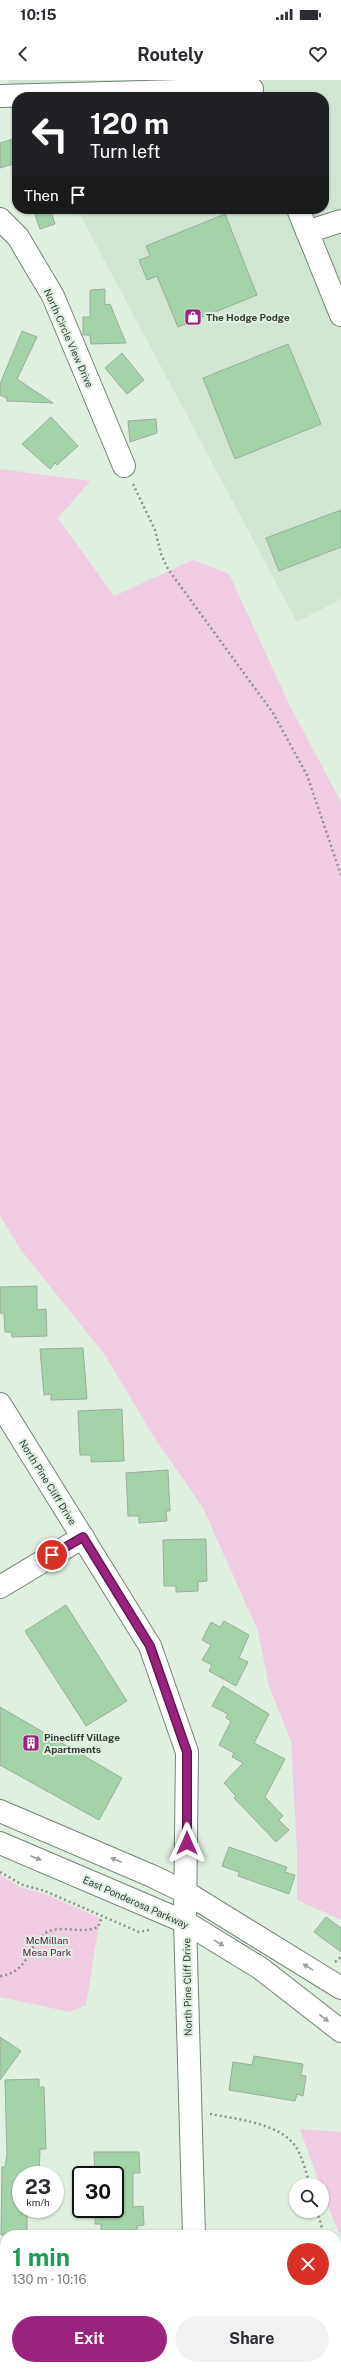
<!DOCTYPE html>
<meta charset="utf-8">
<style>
:root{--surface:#fff;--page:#f2f2f3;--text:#2b2b33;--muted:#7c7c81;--accent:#9a237d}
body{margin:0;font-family:"Public Sans",sans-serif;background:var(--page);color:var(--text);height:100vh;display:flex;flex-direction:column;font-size:15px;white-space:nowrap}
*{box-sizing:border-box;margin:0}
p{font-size:13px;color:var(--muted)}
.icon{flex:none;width:22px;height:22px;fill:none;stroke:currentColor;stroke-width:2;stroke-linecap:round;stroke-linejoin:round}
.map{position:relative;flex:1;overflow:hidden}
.side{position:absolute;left:0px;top:2150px;width:341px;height:140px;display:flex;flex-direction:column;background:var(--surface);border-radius:16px 16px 0 0;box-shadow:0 1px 3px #0004}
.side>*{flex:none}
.banner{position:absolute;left:12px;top:12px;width:317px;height:122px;border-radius:16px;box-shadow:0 1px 3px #0004;background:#202124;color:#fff;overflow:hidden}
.fabs{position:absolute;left:289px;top:2098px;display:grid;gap:8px}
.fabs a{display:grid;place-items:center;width:40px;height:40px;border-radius:50%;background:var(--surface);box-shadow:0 1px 3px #0004;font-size:20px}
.speed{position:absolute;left:12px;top:2086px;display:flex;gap:8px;font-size:20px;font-weight:700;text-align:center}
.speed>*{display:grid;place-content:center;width:52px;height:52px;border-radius:50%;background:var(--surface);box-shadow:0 1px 3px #0004;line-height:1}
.speed small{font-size:10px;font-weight:400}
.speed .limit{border:2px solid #111;border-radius:6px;background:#fff;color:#111}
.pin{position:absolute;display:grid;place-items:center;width:34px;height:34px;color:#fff;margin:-17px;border:2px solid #fff;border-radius:50%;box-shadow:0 1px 4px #0007}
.me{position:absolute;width:44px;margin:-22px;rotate:0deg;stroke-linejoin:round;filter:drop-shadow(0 0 3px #0008)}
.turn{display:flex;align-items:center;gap:14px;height:84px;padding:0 12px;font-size:18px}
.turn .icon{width:52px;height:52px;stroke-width:2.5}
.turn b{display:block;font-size:28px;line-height:34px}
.then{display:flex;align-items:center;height:38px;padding:0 12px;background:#0003;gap:8px;font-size:15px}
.round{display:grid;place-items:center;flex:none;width:42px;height:42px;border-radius:21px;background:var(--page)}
.overview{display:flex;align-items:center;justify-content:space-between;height:68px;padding:0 12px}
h1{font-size:24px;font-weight:700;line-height:30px;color:#1e9e55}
.primary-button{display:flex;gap:8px;margin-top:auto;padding:8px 12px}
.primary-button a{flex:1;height:46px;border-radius:24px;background:var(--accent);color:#fff;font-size:16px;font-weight:700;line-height:46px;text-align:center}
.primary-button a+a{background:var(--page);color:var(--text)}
.status{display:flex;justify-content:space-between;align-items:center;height:28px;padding:0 20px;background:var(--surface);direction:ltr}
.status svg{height:11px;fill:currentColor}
header{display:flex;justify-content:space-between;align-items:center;height:52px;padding:0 12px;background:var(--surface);font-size:18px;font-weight:700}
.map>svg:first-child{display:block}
</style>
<div class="status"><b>10:15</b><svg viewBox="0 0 49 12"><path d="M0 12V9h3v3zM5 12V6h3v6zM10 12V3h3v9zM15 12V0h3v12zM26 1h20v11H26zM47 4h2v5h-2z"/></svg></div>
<header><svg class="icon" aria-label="back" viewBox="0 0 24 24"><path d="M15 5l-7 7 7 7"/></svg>Routely<svg class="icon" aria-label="heart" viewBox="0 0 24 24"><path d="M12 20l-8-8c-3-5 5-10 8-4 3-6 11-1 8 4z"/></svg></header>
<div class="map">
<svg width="341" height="2290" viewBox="0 0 341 2290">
<rect width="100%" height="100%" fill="#dfefe0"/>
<path fill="#d0e6d2" d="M8,0H341V519L297,542L77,129H324V17H17Z"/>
<path fill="#f0cce3" d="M0,389L90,401L58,438L114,516L193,480L229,494L290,626L341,722V1840L297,1820V1771L291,1661L269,1606L258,1551L203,1428L152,1354L105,1275L21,1170L0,1136Z
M0,1795L20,1807L45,1814L100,1838L86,1925L70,1932L0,1917Z
M300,2049L341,2052V2157L324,2117L322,2105H320Z"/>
<path fill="#a4d2a9" stroke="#9cac9e" d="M17,58V83L0,88V63Z
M33,129H50L55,144L40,149Z
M225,134L257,215L178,247L157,196L147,200L139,180L150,176L146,166Z
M105,209V225L110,224L126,263L91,264L90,255H83V237H90V210Z
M22,251L37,257L17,299L53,323L7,321V318L0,315V304Z
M288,264L321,344L235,379L203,298Z
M122,273L144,300L127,314L105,288Z
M51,337L78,366L57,385L55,383L50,389L22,364Z
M156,339L157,353L130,362L128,341Z
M341,430V467L279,491L266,458Z
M37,1206V1230L46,1229L47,1256L12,1257L11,1252H5L4,1233H0V1207Z
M83,1268L87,1319L51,1320V1314L44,1315L40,1269Z
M122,1329L124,1381L91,1382V1375H80L78,1331Z
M168,1390L170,1431H166L167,1441L139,1443V1436H128L126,1393Z
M206,1459L207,1501L198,1502V1511L176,1512V1506H164L163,1460Z
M66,1525L127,1621L86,1646L25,1551Z
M224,1541L249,1555L239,1578L248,1582L236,1606L209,1591L212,1585L202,1580L211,1565L202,1560L211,1542L220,1547Z
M223,1606L269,1634L254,1663L285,1679L265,1717L283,1736L279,1740L289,1750L276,1762L234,1718L236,1716L224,1703L243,1683L232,1677L234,1673L219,1665L231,1641L226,1638L228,1634L212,1626Z
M0,1627L122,1698L99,1740L0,1685Z
M229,1767L287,1787L285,1792L295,1795L289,1814L238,1796L239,1792L222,1786Z
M326,1837L341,1848V1872L314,1852Z
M0,1957L21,1971L0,2000Z
M254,1976L303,1984L301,1995L306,1996L303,2016L297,2014L295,2021L229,2010L233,1982L252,1985Z
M39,1999V2007H44L46,2069H40L39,2095H21V2129H27V2155H1L2,2087H5L7,2075L5,2000Z
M94,2072H139L140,2093H133V2127L143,2126L144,2145L137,2146L138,2155H101V2144H95V2129H115V2095H95Z"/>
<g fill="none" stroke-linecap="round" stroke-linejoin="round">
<g stroke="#758477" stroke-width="24">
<path id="minor" d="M0,16L252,9
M298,129L341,235
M0,139L18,157L53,216L124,386
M307,152L341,141
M0,1324L150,1566L187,1672L185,1842L194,2155
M0,1507L83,1457
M0,1731L152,1796L187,1813L341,1908
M0,1763L185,1842L260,1888L341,1951
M199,2285V2290"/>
</g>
<path stroke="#8a958a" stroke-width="2.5" stroke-dasharray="2 3" stroke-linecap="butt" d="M133,404L155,450L161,474L168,489L273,633L307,695L341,795
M0,1792L23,1805L45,1811L139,1852L149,1850
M335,1882L341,1877
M0,1896C29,1892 26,1869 44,1854C58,1843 81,1855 98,1847L102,1837
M210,2034C236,2039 280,2043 296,2067C303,2078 306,2093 310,2105
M317,2131L324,2155
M336,2208L341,2235"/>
<use href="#minor" stroke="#fff" stroke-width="22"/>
</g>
<defs><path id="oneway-solid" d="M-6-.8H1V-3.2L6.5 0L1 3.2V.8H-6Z"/></defs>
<g fill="#9b9e9b">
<use href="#oneway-solid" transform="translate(36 1778) rotate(23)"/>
<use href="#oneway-solid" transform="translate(116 1780) rotate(-157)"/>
<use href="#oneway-solid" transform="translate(219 1863) rotate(31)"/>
<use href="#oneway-solid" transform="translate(308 1887) rotate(-148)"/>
<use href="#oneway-solid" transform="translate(324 1938) rotate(38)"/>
</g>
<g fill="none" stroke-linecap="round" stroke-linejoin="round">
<g stroke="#641751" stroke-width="10">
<path id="route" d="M52,1475L83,1457L150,1566L187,1672V1763"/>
</g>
<use href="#route" stroke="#9a237d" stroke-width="7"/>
</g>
<defs>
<g id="shop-square" transform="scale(0.9)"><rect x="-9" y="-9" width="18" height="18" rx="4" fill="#9a237d" stroke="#dfefe0"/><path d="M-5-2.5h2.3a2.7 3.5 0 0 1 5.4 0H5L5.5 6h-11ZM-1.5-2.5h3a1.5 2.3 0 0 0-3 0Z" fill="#fff"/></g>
<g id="building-square" transform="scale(0.9)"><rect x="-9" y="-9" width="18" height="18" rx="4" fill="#9a237d" stroke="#dfefe0"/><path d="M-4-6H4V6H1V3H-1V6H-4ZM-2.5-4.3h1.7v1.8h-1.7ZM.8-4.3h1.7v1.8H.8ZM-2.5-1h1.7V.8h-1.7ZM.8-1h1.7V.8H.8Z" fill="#fff"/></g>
</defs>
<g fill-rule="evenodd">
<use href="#shop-square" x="193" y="237"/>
<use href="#building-square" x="31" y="1663"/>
</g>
<g text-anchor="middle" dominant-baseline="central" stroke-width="4" stroke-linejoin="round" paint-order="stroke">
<g font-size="10" font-weight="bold" fill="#373d37" stroke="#dfefe0" text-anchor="start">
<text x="206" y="237">The Hodge Podge</text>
<text x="44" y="1657">Pinecliff Village<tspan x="44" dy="12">Apartments</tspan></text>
</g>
<g font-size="10" fill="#373d37" stroke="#dfefe0">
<text transform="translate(69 258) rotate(66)">North Circle View Drive</text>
<text transform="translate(48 1402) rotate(58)">North Pine Cliff Drive</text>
<text transform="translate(136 1822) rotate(24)">East Ponderosa Parkway</text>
<text transform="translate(187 1907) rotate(-91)">North Pine Cliff Drive</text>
</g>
<g font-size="10" fill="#5e224e" stroke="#dfefe0">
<text x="47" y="1860">McMillan<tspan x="47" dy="12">Mesa Park</tspan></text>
</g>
</g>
</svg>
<div class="fabs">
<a><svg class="icon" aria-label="search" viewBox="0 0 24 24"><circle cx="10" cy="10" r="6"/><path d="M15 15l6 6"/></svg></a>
</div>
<div class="speed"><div>23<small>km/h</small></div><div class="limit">30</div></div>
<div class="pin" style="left:52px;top:1475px;background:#d93025"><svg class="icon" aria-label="arrive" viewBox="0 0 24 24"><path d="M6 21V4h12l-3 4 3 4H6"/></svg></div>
<svg class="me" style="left:187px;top:1763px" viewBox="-20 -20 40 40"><path d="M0-17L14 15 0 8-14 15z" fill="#9a237d" stroke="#fff" stroke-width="4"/></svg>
<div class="banner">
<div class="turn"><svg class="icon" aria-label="left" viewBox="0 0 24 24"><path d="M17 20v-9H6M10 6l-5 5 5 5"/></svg><div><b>120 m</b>Turn left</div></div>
<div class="then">Then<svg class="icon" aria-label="arrive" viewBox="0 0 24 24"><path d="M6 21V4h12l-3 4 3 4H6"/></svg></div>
</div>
<section class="side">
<div class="overview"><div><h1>1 min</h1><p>130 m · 10:16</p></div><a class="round" style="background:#d93025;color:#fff"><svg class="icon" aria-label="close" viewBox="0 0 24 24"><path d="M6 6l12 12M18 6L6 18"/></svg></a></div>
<div class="primary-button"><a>Exit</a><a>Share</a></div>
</section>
</div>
